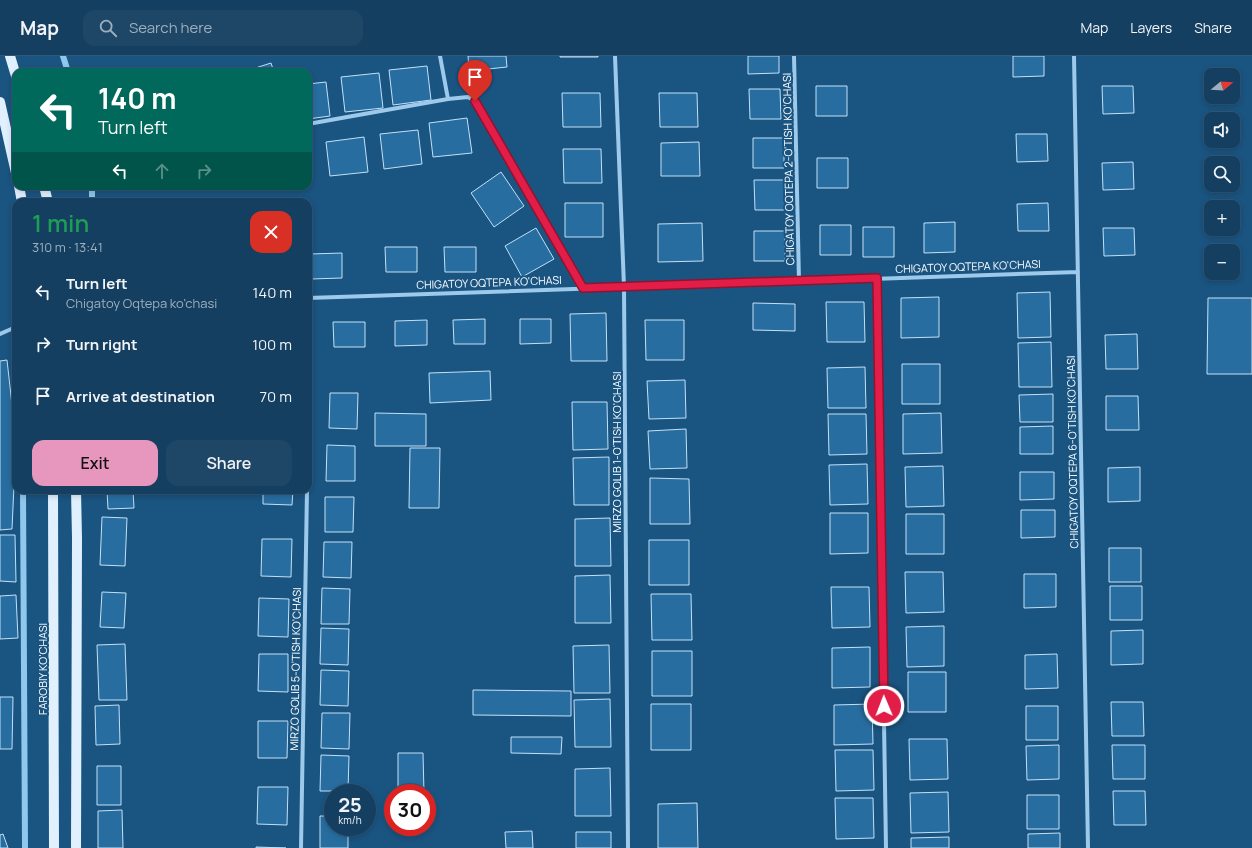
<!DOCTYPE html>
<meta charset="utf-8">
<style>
:root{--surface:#143f61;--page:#1d4667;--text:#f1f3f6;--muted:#9dafbd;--line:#335876;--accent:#e797bd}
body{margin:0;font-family:Manrope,sans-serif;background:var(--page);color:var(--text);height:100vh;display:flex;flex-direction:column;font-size:15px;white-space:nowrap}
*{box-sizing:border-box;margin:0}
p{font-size:13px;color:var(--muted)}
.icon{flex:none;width:22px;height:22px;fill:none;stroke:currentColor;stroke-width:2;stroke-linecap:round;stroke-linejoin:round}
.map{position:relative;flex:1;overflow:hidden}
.details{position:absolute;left:12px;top:142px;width:300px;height:296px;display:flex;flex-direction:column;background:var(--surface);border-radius:12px;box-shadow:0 2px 6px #0003,0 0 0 1px var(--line)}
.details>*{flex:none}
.guide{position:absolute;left:12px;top:12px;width:300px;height:122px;border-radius:12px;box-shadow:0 2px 6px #0003,0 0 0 1px var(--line);background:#00695c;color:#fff;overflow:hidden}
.needle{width:26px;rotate:72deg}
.fabs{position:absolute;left:1204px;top:12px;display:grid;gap:8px}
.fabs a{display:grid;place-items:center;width:36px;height:36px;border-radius:8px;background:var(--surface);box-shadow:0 2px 6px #0003,0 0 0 1px var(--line);font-size:20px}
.speed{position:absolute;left:324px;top:728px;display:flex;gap:8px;font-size:20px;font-weight:700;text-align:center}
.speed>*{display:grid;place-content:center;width:52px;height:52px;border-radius:50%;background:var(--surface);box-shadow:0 2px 6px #0003,0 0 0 1px var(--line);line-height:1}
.speed small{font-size:10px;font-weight:400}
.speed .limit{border:6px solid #d22;background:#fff;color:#111}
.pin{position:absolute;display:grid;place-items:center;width:34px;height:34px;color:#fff;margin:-41px -17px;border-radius:50% 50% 50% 0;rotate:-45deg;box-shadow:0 0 4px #0007}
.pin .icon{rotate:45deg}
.me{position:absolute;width:44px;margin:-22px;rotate:359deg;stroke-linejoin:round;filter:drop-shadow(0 0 3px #0008)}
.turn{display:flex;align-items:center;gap:14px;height:84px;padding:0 20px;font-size:18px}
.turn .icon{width:52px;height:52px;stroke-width:2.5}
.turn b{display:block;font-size:28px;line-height:34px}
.lanes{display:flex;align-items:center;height:38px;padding:0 20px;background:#0003;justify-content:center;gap:20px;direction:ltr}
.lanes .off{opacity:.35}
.round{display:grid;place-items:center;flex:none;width:42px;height:42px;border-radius:12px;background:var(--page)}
.summary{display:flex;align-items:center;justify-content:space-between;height:68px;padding:0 20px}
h1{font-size:24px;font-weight:600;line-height:30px;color:#1e9e55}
.cta{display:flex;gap:8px;margin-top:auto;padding:8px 20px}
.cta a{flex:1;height:46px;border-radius:12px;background:var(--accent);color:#111;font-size:16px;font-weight:600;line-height:46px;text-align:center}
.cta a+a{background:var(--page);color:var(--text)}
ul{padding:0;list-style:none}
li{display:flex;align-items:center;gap:12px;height:52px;padding:0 20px}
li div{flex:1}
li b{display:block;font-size:15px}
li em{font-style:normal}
header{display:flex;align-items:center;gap:24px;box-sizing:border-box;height:56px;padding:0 20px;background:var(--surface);border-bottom:1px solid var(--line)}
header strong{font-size:19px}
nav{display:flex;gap:22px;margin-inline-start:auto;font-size:14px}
.search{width:280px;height:36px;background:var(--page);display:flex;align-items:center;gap:10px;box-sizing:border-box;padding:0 14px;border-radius:12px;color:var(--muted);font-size:15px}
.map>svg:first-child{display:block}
</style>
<header>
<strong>Map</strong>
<div class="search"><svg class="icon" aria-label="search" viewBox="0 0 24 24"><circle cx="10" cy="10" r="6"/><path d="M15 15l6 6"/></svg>Search here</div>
<nav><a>Map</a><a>Layers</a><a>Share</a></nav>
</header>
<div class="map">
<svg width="1252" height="792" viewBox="0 0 1252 792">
<rect width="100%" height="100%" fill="#1a5481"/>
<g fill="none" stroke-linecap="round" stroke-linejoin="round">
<path stroke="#90c7ed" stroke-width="6" d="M63,0L68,16
M92,146V130
M16,284V285
M23,434L25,792"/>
</g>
<path fill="#286da0" stroke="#c2e1f8" d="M468,0H506L507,11L469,15Z
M560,0H598V1H560Z
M748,0H779V17L748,18Z
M1013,0H1044V20L1013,21Z
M271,7L274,16H243Z
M427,10L431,44L393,49L389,14Z
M379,17L383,52L345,56L341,21Z
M326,26L330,60L308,63V28Z
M816,30H847V60H816Z
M1102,30H1133L1134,57L1103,58Z
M749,33H780L781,63H750Z
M562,37H600L601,71H563Z
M659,37H697L698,71H660Z
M467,62L472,97L433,101L429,67Z
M418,74L422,108L384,113L380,78Z
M1016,78H1047L1048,105L1017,106Z
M364,81L368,116L330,120L326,86Z
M753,82H784V112H753Z
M699,86L700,120H661V87Z
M563,93H601L602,127H564Z
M817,102H848V132H817Z
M1133,106L1134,133L1103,134L1102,107Z
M501,116L524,150L494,171L471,137Z
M754,124H785L786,154H755Z
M210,130H227L212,134Z
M129,144V146H103V145Z
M565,147H603V181H565Z
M1048,147L1049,175H1018L1017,148Z
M955,166V196L924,197V167Z
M702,167L703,205L658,206V168Z
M820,169H851V199H820Z
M863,171H894V201H863Z
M536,172L554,203L522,221L505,190Z
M1103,172H1134L1135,199L1104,200Z
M754,175H785V205H754Z
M385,191H417V216H386Z
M444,191H476V216H445Z
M342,197V222L311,223L310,198Z
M1050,236L1051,281L1018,282L1017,237Z
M939,241V281L901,282V242Z
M1208,242H1252V318H1207Z
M826,246H864L865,286H827Z
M753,247L795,248V275L753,274Z
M606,257L607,305H571L570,258Z
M485,263V288H454L453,264Z
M520,263H551V287L520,288Z
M427,264V289L395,290V265Z
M645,264H684V304H646Z
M333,266H365V291H334Z
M1137,278L1138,313H1106L1105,279Z
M1051,286L1052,331H1019L1018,287Z
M7,304L16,385L12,473L0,474V305Z
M902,308H940V348H902Z
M865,311L866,352H828L827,312Z
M490,315L491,344L430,347L429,317Z
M685,324L686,362L649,363L647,325Z
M330,337H358L357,373L329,372Z
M1053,338V366H1020L1019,339Z
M1106,340H1138L1139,374H1106Z
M572,346H607L608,393L573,394Z
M375,357L426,358V390H375Z
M941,357L942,397L903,398V358Z
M828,358H866L867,398L829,399Z
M1053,370V398H1020V371Z
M686,373L687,412L650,413L648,375Z
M327,389L355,390V425H326Z
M410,392H440L439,452H409Z
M609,401V449H574L573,402Z
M867,408L868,448L830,449L829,409Z
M943,410L944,450L906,451L905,411Z
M1140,411V445L1108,446V412Z
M1020,416H1054V443L1020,444Z
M650,422L689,423L690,468H650Z
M107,434H133L134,452L108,453Z
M263,434H293L292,449L263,448Z
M325,441H354L353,476H325Z
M1021,454H1055V481L1021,482Z
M830,457H868V497L830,498Z
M906,458H944V498H906Z
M102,461L127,462L125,510L100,509Z
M610,462L611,510H575V463Z
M0,479H15L16,526L0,525Z
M262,483H292L291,521L261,520Z
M649,484H689V529H649Z
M324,486H352L351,522L323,521Z
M1109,492H1141V526H1109Z
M905,516H943L944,556L906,557Z
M1024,518H1056V551L1024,552Z
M610,519L611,567H575V520Z
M1110,530H1142V564H1110Z
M831,531H869L870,571L832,572Z
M322,532L350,533L349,568H321Z
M102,536L126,537L124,572L100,571Z
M651,538H691L692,584H652Z
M16,539L18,582L0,583V540Z
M259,542L289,543L288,581L258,580Z
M944,570V610L907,611L906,571Z
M321,572L349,573L348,609L320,608Z
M1143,574V608L1111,609V575Z
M125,588L127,644H99L97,589Z
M609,589L610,637H574L573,590Z
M870,591V631L832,632V592Z
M652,595H692V640H652Z
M259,598H288V636L258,635Z
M1057,598L1058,632L1025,633V599Z
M321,614L349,615L348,650L320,649Z
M908,616H946V656H908Z
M473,634L571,635V660L473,659Z
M0,641H13L12,693H0Z
M610,643L611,691H575L574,644Z
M1111,646H1143L1144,680H1112Z
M651,648H691V694H651Z
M872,648L873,688L834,689V649Z
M119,649L120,688L96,689L95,650Z
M1026,650H1058V684H1026Z
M322,657H350L349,693L321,692Z
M258,665H288L287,702H258Z
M511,681H562L561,698L511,697Z
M909,683H947L948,723L910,724Z
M1059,689V723L1027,724L1026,690Z
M1112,689H1145V723H1113Z
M835,694H873L874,734L836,735Z
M398,697H423L424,737H398Z
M321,699L349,700L348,735H320Z
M97,710H121V749H97Z
M610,712L611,760H575V713Z
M258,731H288L287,769L257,768Z
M1113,735H1145L1146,769H1114Z
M948,736L949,776L911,777L910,737Z
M1027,739H1059V773H1027Z
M835,742H873L874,782L836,783Z
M697,747L698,792H658V748Z
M122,754L123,792H98V755Z
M320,760H333V771H348V792H320Z
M532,775L533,792H506L505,776Z
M576,776H611V792H576Z
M1060,777V792H1028V778Z
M3,778L8,792H0V779Z
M949,781V792H911V782Z
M256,791L286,792H256Z"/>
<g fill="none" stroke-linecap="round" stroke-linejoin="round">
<path stroke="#9dcaeb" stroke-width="4" d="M440,0L448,43
M615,0L624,231L628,792
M794,0L799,225
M1074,0L1088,792
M308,68L448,43L468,41L475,45L583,232
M877,222L886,792
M308,242L1078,216
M0,278L16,271
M308,393L311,242
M301,792L307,434"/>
<path stroke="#e1f0ff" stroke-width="10" d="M10,0L16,20
M0,46L16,117
M19,130L22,146
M44,130L48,146
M53,434L54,792
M76,792L77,482L76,434"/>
</g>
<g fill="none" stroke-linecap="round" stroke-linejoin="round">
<g stroke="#92132f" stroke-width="10">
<path id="route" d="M475,45L583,232L877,222L884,650"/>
</g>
<use href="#route" stroke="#e11d48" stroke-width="7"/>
</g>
<g text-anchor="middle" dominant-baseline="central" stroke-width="4" stroke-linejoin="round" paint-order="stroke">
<g font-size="11" fill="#fff" stroke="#1a5481">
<text transform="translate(788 113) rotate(-91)">CHIGATOY OQTEPA 2-O'TISH KO'CHASI</text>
<text transform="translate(968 210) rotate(-2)">CHIGATOY OQTEPA KO'CHASI</text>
<text transform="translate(489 226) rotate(-2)">CHIGATOY OQTEPA KO'CHASI</text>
<text transform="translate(616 396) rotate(-90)">MIRZO GOLIB 1-O'TISH KO'CHASI</text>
<text transform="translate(1072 396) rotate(-91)">CHIGATOY OQTEPA 6-O'TISH KO'CHASI</text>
<text transform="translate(42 613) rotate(-90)">FAROBIY KO'CHASI</text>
<text transform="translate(295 613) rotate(-89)">MIRZO GOLIB 5-O'TISH KO'CHASI</text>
</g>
</g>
</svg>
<div class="fabs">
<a><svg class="needle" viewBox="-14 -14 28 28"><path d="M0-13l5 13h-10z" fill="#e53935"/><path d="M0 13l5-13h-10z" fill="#9dafbd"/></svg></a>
<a><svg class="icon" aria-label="sound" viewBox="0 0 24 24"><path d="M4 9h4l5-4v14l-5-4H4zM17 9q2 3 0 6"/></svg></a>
<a><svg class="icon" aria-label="search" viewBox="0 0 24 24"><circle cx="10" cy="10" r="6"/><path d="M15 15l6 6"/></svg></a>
<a>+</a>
<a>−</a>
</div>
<div class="speed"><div>25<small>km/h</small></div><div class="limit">30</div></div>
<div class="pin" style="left:475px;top:45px;background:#d93025"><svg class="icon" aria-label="arrive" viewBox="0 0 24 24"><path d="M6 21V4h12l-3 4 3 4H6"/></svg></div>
<svg class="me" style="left:884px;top:650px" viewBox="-20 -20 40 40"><circle r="17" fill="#e11d48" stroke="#fff" stroke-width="3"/><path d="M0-11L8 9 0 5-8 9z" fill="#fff"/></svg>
<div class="guide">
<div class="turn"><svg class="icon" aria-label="left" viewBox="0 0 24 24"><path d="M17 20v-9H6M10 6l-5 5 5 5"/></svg><div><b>140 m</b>Turn left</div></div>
<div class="lanes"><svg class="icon" aria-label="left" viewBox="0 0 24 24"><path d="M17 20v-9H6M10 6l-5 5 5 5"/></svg><svg class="icon off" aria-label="ahead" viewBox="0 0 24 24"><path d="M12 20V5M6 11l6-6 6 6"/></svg><svg class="icon off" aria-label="right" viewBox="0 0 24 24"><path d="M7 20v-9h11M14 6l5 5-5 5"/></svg></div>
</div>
<section class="details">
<div class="summary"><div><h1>1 min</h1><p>310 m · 13:41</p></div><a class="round" style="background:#d93025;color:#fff"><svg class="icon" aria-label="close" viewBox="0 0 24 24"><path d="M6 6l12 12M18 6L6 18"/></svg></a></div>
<ul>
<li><svg class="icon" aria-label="left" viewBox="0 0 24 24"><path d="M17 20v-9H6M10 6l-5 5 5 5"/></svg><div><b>Turn left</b><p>Chigatoy Oqtepa ko'chasi</p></div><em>140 m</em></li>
<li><svg class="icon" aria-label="right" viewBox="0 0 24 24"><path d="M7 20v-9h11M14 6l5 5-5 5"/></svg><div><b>Turn right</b></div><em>100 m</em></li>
<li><svg class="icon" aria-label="arrive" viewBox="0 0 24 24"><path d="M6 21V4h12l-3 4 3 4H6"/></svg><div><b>Arrive at destination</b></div><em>70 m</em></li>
</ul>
<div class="cta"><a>Exit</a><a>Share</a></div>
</section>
</div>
